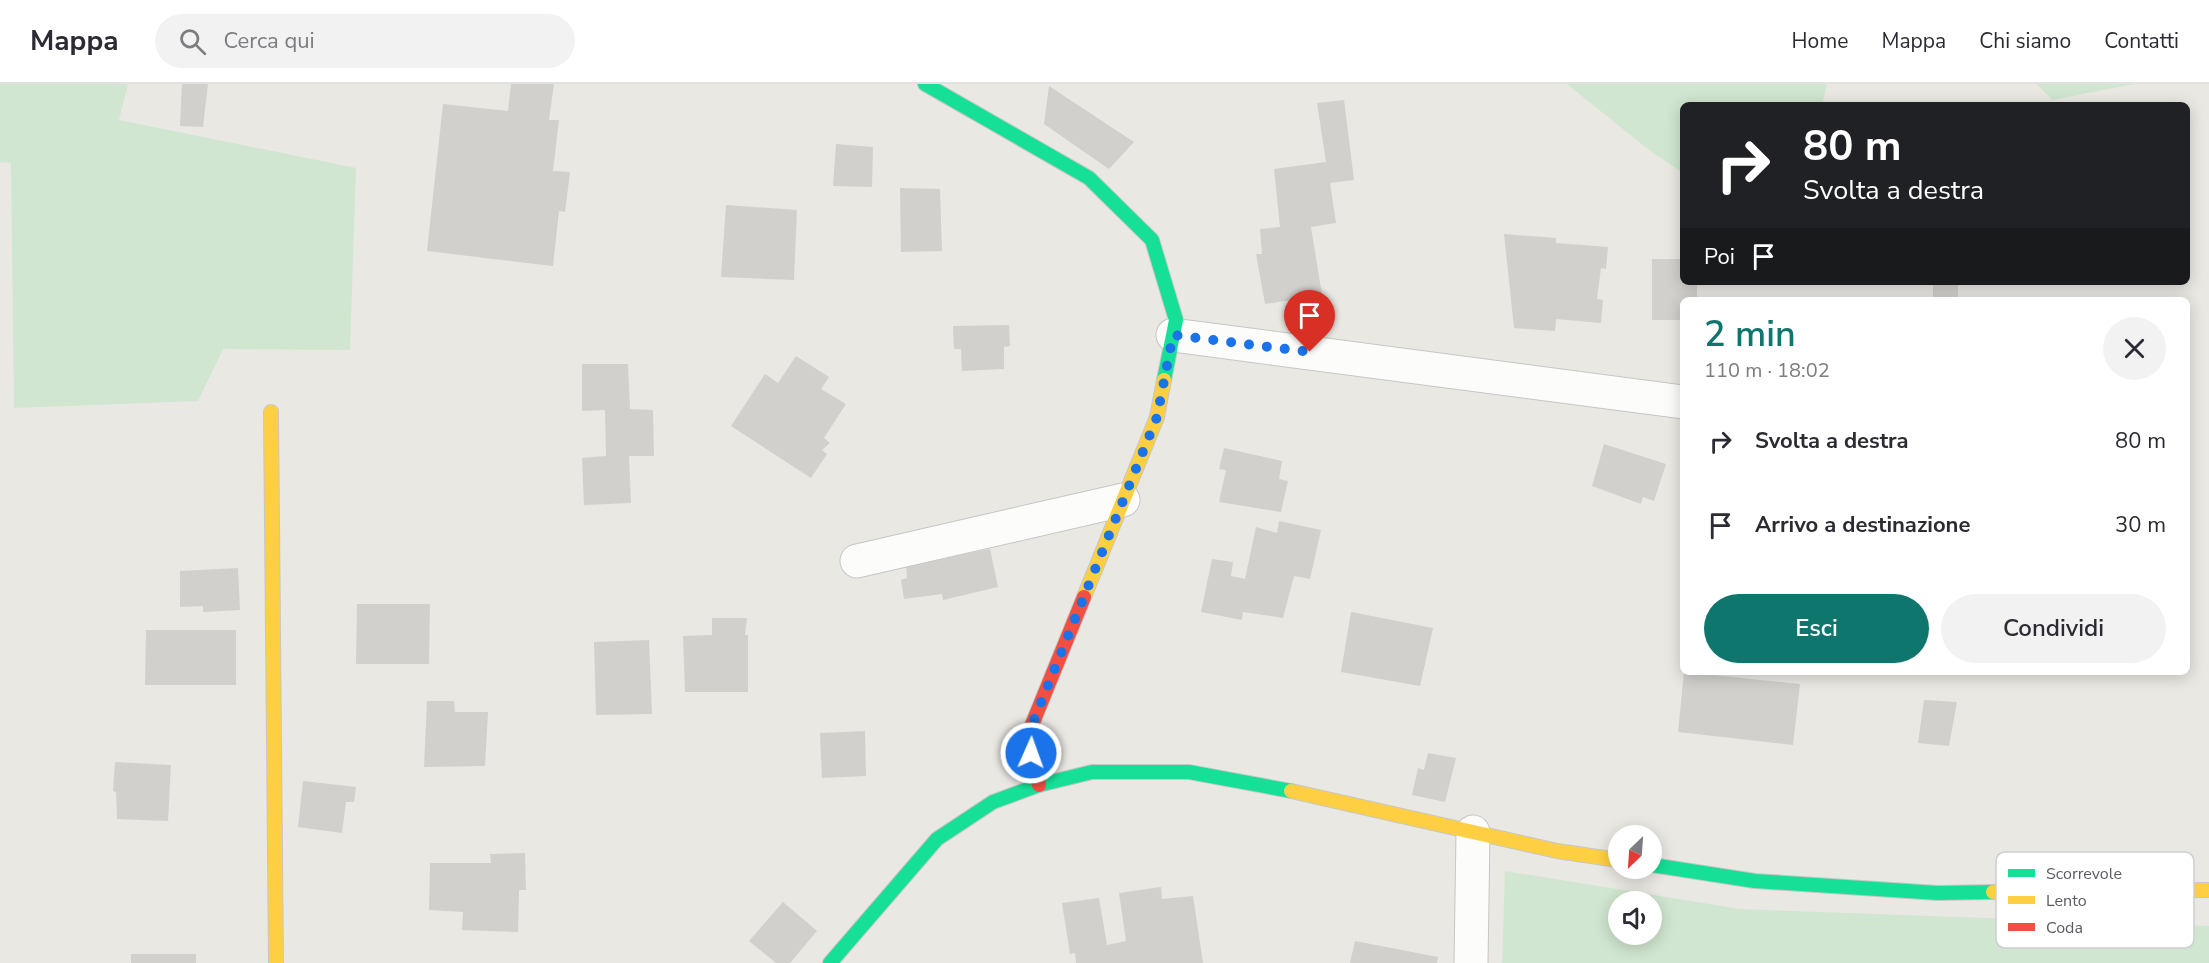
<!DOCTYPE html>
<html lang="it">
<meta charset="utf-8">
<style>
:root{--surface:#fff;--page:#f2f2f3;--text:#2b2b33;--muted:#7c7c81;--line:#e1e1e2;--accent:#0f766e}
body{margin:0;font-family:"Nunito Sans",sans-serif;background:var(--page);color:var(--text);height:100vh;display:flex;flex-direction:column;font-size:22px;white-space:nowrap}
*{box-sizing:border-box;margin:0}
p{font-size:20px;color:var(--muted)}
.icon{flex:none;width:33px;height:33px;fill:none;stroke:currentColor;stroke-width:2;stroke-linecap:round;stroke-linejoin:round}
.map{position:relative;flex:1;overflow:hidden}
.sheet{position:absolute;left:1680px;top:213px;width:510px;height:378px;display:flex;flex-direction:column;background:var(--surface);border-radius:9px;box-shadow:0 3px 15px #0003}
.sheet>*{flex:none}
.top-card{position:absolute;left:1680px;top:18px;width:510px;height:183px;border-radius:9px;box-shadow:0 3px 15px #0003;background:#202124;color:#fff;overflow:hidden}
.needle{width:39px;rotate:205deg}
.fabs{position:absolute;left:1608px;top:741px;display:grid;gap:12px}
.fabs a{display:grid;place-items:center;width:54px;height:54px;border-radius:50%;background:var(--surface);box-shadow:0 3px 15px #0003;font-size:30px}
.pin{position:absolute;display:grid;place-items:center;width:51px;height:51px;color:#fff;margin:-62px -26px;border-radius:50% 50% 50% 0;rotate:-45deg;box-shadow:0 0 6px #0007}
.pin .icon{rotate:45deg}
.me{position:absolute;width:66px;margin:-33px;rotate:2deg;stroke-linejoin:round;filter:drop-shadow(0 0 4px #0008)}
.turn{display:flex;align-items:center;gap:21px;height:126px;padding:0 24px;font-size:27px}
.turn .icon{width:78px;height:78px;stroke-width:2.5}
.turn b{display:block;font-size:42px;line-height:51px}
.then{display:flex;align-items:center;height:57px;padding:0 24px;background:#0003;gap:12px;font-size:22px}
.round{display:grid;place-items:center;flex:none;width:63px;height:63px;border-radius:32px;background:var(--page)}
.overview{display:flex;align-items:center;justify-content:space-between;height:102px;padding:0 24px}
h1{font-size:36px;font-weight:600;line-height:45px;color:var(--accent)}
.primary-button{display:flex;gap:12px;margin-top:auto;padding:12px 24px}
.primary-button a{flex:1;height:69px;border-radius:36px;background:var(--accent);color:#fff;font-size:24px;font-weight:600;line-height:69px;text-align:center}
.primary-button a+a{background:var(--page);color:var(--text)}
ul{padding:0;list-style:none}
li{display:flex;align-items:center;gap:18px;height:84px;padding:0 24px}
li div{flex:1}
li b{display:block;font-size:22px}
li em{font-style:normal}
header{display:flex;align-items:center;gap:36px;box-sizing:border-box;height:84px;padding:0 30px;background:var(--surface);border-bottom:2px solid var(--line)}
header strong{font-size:28px}
nav{display:flex;gap:33px;margin-inline-start:auto;font-size:21px}
.search{width:420px;height:54px;background:var(--page);display:flex;align-items:center;gap:15px;box-sizing:border-box;padding:0 21px;border-radius:33px;color:var(--muted);font-size:22px}
.map>svg:first-child{display:block}
</style>
<header>
<strong>Mappa</strong>
<div class="search"><svg class="icon" aria-label="search" viewBox="0 0 24 24"><circle cx="10" cy="10" r="6"/><path d="M15 15l6 6"/></svg>Cerca qui</div>
<nav><a>Home</a><a>Mappa</a><a>Chi siamo</a><a>Contatti</a></nav>
</header>
<div class="map">
<svg width="2209" height="879" viewBox="0 0 2209 879">
<rect width="100%" height="100%" fill="#e9e8e3"/>
<path fill="#d0e6d0" fill-rule="evenodd" d="M0,0H128L119,36L356,84L350,266L223,265L198,317L14,324L11,79L0,78Z
M1567,0H1827L1822,21H1683V89L1649,66Z
M2037,0H2134L2052,16Z
M1505,787L1740,825L2209,842V879H1502ZM1618,818H1652V850H1618Z"/>
<path fill="#d1d0cd" d="M182,0H208L203,43L180,42Z
M511,0H554L549,36H559L553,87L570,88L565,128L559,127L553,182L427,167L443,20L508,27Z
M1049,2L1134,58L1109,85L1044,40Z
M1344,16L1354,96L1330,99L1336,139L1311,143L1324,223L1294,229L1292,216L1265,220L1256,170H1262L1260,145L1280,143L1274,85L1326,78L1317,19Z
M836,60L873,63L872,103L833,102Z
M900,104L940,105L942,167L901,168Z
M726,121L797,126L794,196L721,193Z
M1504,150L1556,154V159L1608,163L1606,185L1601,184L1597,215L1603,216L1601,239L1556,235L1555,247L1514,244Z
M1652,175H1683V198H1697V216H1683V236H1652Z
M1933,198H1958V216H1933Z
M1009,241L1010,262L1004,263V285L962,287L961,265H954L953,242Z
M796,272L829,293L821,305L846,320L824,354L830,359L822,366L827,370L811,394L731,342L765,290L778,299Z
M582,280H628L630,325L653,326L654,372H629L631,419L584,421L582,374L606,372L605,326L582,327Z
M1604,360L1666,380L1654,417L1643,413L1641,420L1592,402Z
M1224,364L1282,377L1279,395L1288,397L1281,428L1219,418L1226,386L1219,385Z
M1279,437L1321,446L1310,495L1294,492L1283,534L1243,528L1242,536L1201,528L1212,475L1233,478L1231,492L1245,495L1256,443L1277,449Z
M990,465L998,503L943,516L942,510L904,515L901,496L907,494L906,478L937,470L938,475Z
M238,484L240,526L203,528V522L180,523V487Z
M357,520H430L429,580H356Z
M1351,528L1433,544L1420,602L1341,588Z
M712,534H747L745,551H748V608H685L683,552L712,551Z
M146,546H236V601H145Z
M649,556L652,630L596,631L594,558Z
M1684,588L1800,600L1793,661L1678,648Z
M1924,616L1957,618L1949,662L1918,659Z
M427,617H454L455,628H488L485,682L424,683Z
M865,647L866,692L822,694L820,649Z
M1428,669L1456,674L1445,718L1412,711L1418,684L1424,686Z
M115,678L171,681L168,737L117,735L116,708L113,707Z
M303,697L356,703L354,718H346L342,749L298,743Z
M525,769L526,806H519L518,848L462,846L463,828L429,826L430,779H491L490,770Z
M1161,803L1162,815L1193,812L1203,879H1076L1075,869L1070,870L1062,819L1099,814L1107,861L1126,857L1119,809Z
M783,818L817,847L790,879H776L749,857Z
M1355,857L1438,873L1437,879H1350Z
M131,870H196V879H131Z"/>
<g fill="none" stroke-linecap="round" stroke-linejoin="round">
<g stroke="#c6c6c5" stroke-width="35">
<path id="street" d="M1173,251L1683,318
M857,477L1123,416
M1471,879L1473,748"/>
</g>
<g stroke="#c6c7c6" stroke-width="16">
<path id="fast" d="M925,0L1089,94L1152,156L1176,236L1164,296
M1652,781L1755,797L1938,809L1993,808
M830,879L937,755L993,718L1039,701L1092,688H1189L1291,707"/>
</g>
<g stroke="#c6c7c6" stroke-width="16">
<path id="slow" d="M271,328L276,879
M1084,513L1157,333L1164,296
M1291,707L1557,767L1618,776
M1993,808L2209,806"/>
</g>
<g stroke="#c6c7c6" stroke-width="16">
<path id="jam" d="M1039,701L1027,653L1084,513"/>
</g>
<use href="#street" stroke="#fcfcfb" stroke-width="33"/>
<use href="#fast" stroke="#16e098" stroke-width="14"/>
<use href="#slow" stroke="#ffcf43" stroke-width="14"/>
<use href="#jam" stroke="#f24e42" stroke-width="14"/>
</g>
<g fill="none" stroke-linecap="round" stroke-linejoin="round">
<path stroke="#1a73e8" stroke-width="10" stroke-dasharray="0 18" d="M1031,669L1027,653L1157,333L1173,251L1310,268"/>
</g>
<rect x="1996" y="768" width="198" height="96" rx="9" fill="#fff" stroke="#cdced0" stroke-width="1.5"/>
<rect x="2008" y="785" width="27" height="8" fill="#16e098"/>
<rect x="2008" y="812" width="27" height="8" fill="#ffcf43"/>
<rect x="2008" y="839" width="27" height="8" fill="#f24e42"/>
<g font-size="16" fill="#595b61">
<text x="2046" y="795">Scorrevole</text>
<text x="2046" y="822">Lento</text>
<text x="2046" y="849">Coda</text>
</g>
</svg>
<div class="fabs">
<a><svg class="needle" viewBox="-14 -14 28 28"><path d="M0-13l5 13h-10z" fill="#e53935"/><path d="M0 13l5-13h-10z" fill="#7c7c81"/></svg></a>
<a><svg class="icon" aria-label="sound" viewBox="0 0 24 24"><path d="M4 9h4l5-4v14l-5-4H4zM17 9q2 3 0 6"/></svg></a>
</div>
<div class="pin" style="left:1310px;top:268px;background:#d93025"><svg class="icon" aria-label="arrive" viewBox="0 0 24 24"><path d="M6 21V4h12l-3 4 3 4H6"/></svg></div>
<svg class="me" style="left:1031px;top:669px" viewBox="-20 -20 40 40"><circle r="17" fill="#1a73e8" stroke="#fff" stroke-width="3"/><path d="M0-11L8 9 0 5-8 9z" fill="#fff"/></svg>
<div class="top-card">
<div class="turn"><svg class="icon" aria-label="right" viewBox="0 0 24 24"><path d="M7 20v-9h11M14 6l5 5-5 5"/></svg><div><b>80 m</b>Svolta a destra</div></div>
<div class="then">Poi<svg class="icon" aria-label="arrive" viewBox="0 0 24 24"><path d="M6 21V4h12l-3 4 3 4H6"/></svg></div>
</div>
<section class="sheet">
<div class="overview"><div><h1>2 min</h1><p>110 m · 18:02</p></div><a class="round"><svg class="icon" aria-label="close" viewBox="0 0 24 24"><path d="M6 6l12 12M18 6L6 18"/></svg></a></div>
<ul>
<li><svg class="icon" aria-label="right" viewBox="0 0 24 24"><path d="M7 20v-9h11M14 6l5 5-5 5"/></svg><div><b>Svolta a destra</b></div><em>80 m</em></li>
<li><svg class="icon" aria-label="arrive" viewBox="0 0 24 24"><path d="M6 21V4h12l-3 4 3 4H6"/></svg><div><b>Arrivo a destinazione</b></div><em>30 m</em></li>
</ul>
<div class="primary-button"><a>Esci</a><a>Condividi</a></div>
</section>
</div>
